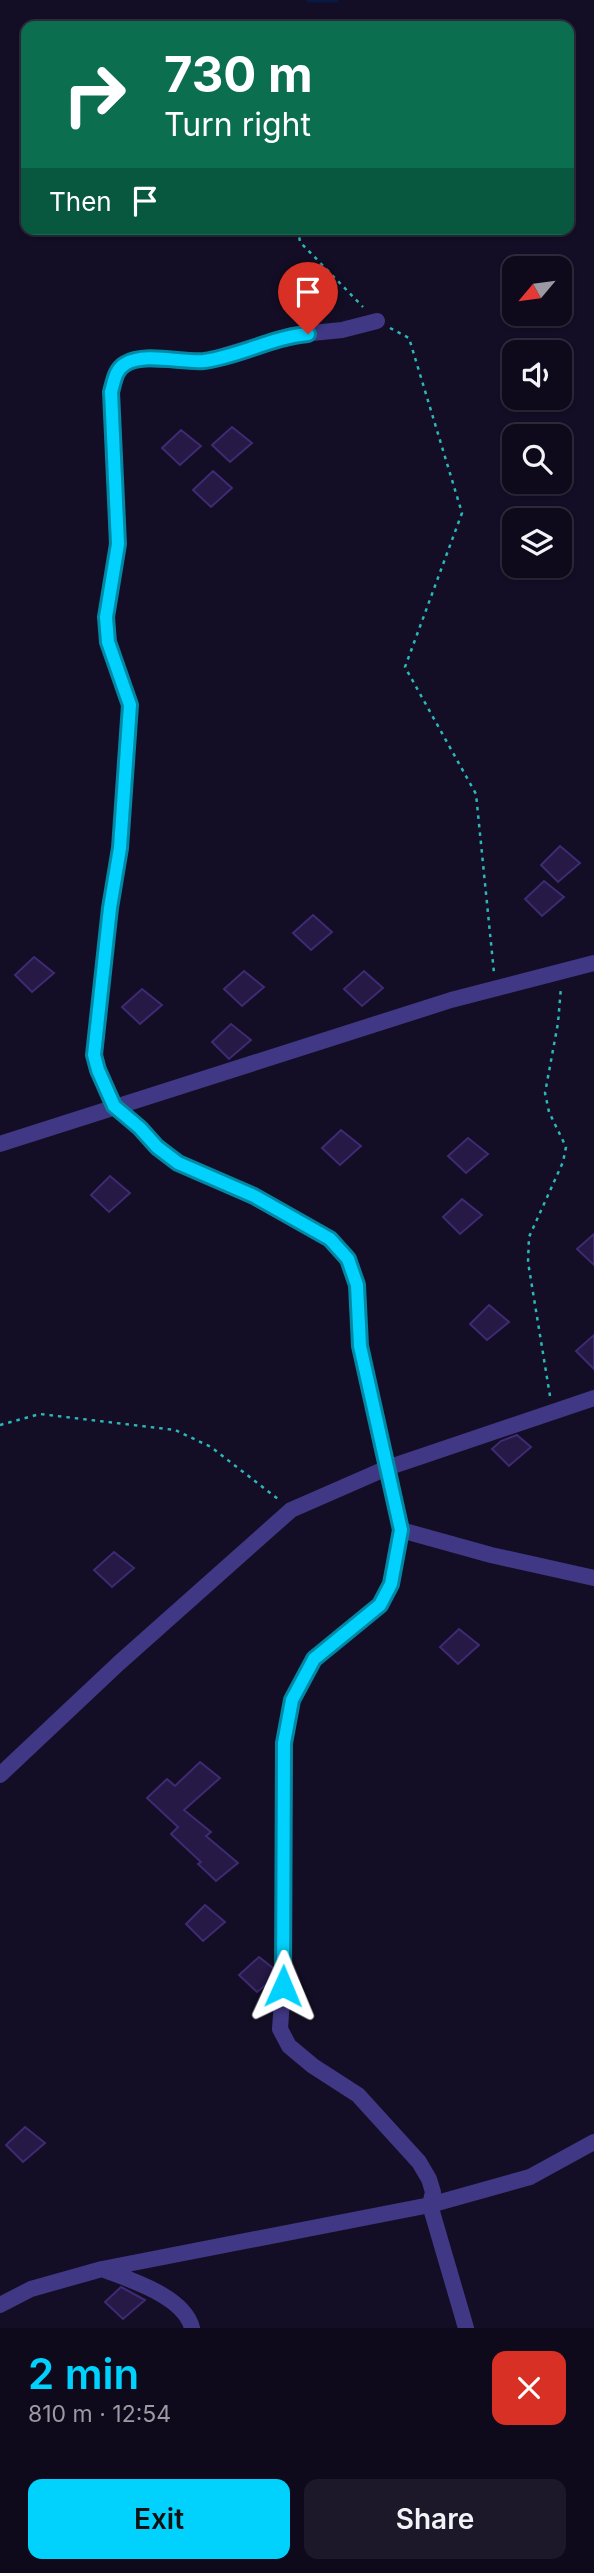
<!DOCTYPE html>
<meta charset="utf-8">
<style>
:root{--surface:#0e0a1c;--page:#1c1829;--text:#f1f3f6;--muted:#9b9aa3;--line:#2e2b3b;--accent:#00d2fd}
body{margin:0;font-family:Inter,sans-serif;background:var(--page);color:var(--text);height:100vh;display:flex;flex-direction:column;font-size:26px;white-space:nowrap}
*{box-sizing:border-box;margin:0}
p{font-size:23px;color:var(--muted)}
.icon{flex:none;width:38px;height:38px;fill:none;stroke:currentColor;stroke-width:2;stroke-linecap:round;stroke-linejoin:round}
.map{position:relative;height:2328px;overflow:hidden}
.drawer{display:flex;flex-direction:column;background:var(--surface);flex:1}
.drawer>*{flex:none}
.top-card{position:absolute;left:21px;top:21px;width:553px;height:214px;border-radius:14px;box-shadow:0 2px 5px #0004,0 0 0 2px var(--line);background:#0b6e4f;color:#fff;overflow:hidden}
.needle{width:46px;rotate:241deg}
.controls{position:absolute;left:502px;top:256px;display:grid;gap:14px}
.controls a{display:grid;place-items:center;width:70px;height:70px;border-radius:14px;background:var(--surface);box-shadow:0 2px 5px #0004,0 0 0 2px var(--line);font-size:35px}
.pin{position:absolute;display:grid;place-items:center;width:60px;height:60px;color:#fff;margin:-72px -30px;border-radius:50% 50% 50% 0;rotate:-45deg;box-shadow:0 0 7px #0007}
.pin .icon{rotate:45deg}
.me{position:absolute;width:77px;margin:-38px;rotate:1deg;stroke-linejoin:round;filter:drop-shadow(0 0 5px #0008)}
.turn{display:flex;align-items:center;gap:24px;height:147px;padding:0 28px;font-size:32px}
.turn .icon{width:91px;height:91px;stroke-width:2.5}
.turn b{display:block;font-size:49px;line-height:60px}
.then{display:flex;align-items:center;height:66px;padding:0 28px;background:#0003;gap:14px;font-size:26px}
.round{display:grid;place-items:center;flex:none;width:74px;height:74px;border-radius:14px;background:var(--page)}
.overview{display:flex;align-items:center;justify-content:space-between;height:119px;padding:0 28px}
h1{font-size:42px;font-weight:600;line-height:52px;color:var(--accent)}
.button{display:flex;gap:14px;margin-top:auto;padding:14px 28px}
.button a{flex:1;height:80px;border-radius:14px;background:var(--accent);color:#111;font-size:28px;font-weight:600;line-height:80px;text-align:center}
.button a+a{background:var(--page);color:var(--text)}
.map>svg:first-child{display:block}
</style>
<div class="map">
<svg width="594" height="2328" viewBox="0 0 594 2328">
<rect width="100%" height="100%" fill="#130e25"/>
<g fill="none" stroke-linecap="round" stroke-linejoin="round">
<path stroke="#081a43" stroke-width="5" d="M309,0H336"/>
</g>
<path fill="#261946" stroke="#3e2b73" stroke-width="2" d="M232,427L252,443L230,462L212,445Z
M181,430L201,446L180,465L162,448Z
M213,471L232,488L211,507L193,490Z
M560,846L580,863L558,882L541,865Z
M544,881L564,897L542,916L525,899Z
M313,915L332,932L311,950L293,933Z
M34,957L54,973L32,992L15,975Z
M244,971L264,987L242,1006L224,989Z
M364,971L383,988L362,1006L344,989Z
M142,989L162,1005L140,1024L122,1007Z
M231,1024L251,1040L229,1059L212,1042Z
M341,1130L361,1146L340,1165L322,1148Z
M468,1138L488,1154L466,1173L448,1156Z
M110,1176L130,1193L109,1212L91,1195Z
M462,1199L482,1215L460,1234L443,1217Z
M594,1234V1265L577,1249Z
M489,1305L509,1322L487,1340L470,1324Z
M594,1335V1369L576,1351Z
M517,1435L531,1447L509,1466L492,1449L501,1441Z
M114,1552L134,1568L112,1587L94,1570Z
M459,1629L479,1645L458,1664L440,1647Z
M200,1762L220,1778L184,1810L211,1832L206,1836L238,1863L216,1881L198,1864L201,1862L171,1834L178,1827L147,1798L167,1779L175,1786Z
M205,1905L225,1922L203,1941L186,1924Z
M259,1957L273,1968V1979L257,1992L239,1975Z
M25,2127L45,2143L23,2162L6,2145Z
M121,2287L145,2300L123,2319L105,2302Z"/>
<g fill="none" stroke-linecap="round" stroke-linejoin="round">
<path stroke="#2cb8b9" stroke-width="2.5" stroke-dasharray="3.5 5" stroke-linecap="butt" d="M298,229L300,242L363,307
M390,328L409,338L462,513L405,667L476,794L494,973
M550,1396L528,1262L529,1237L563,1162L566,1147L549,1112L545,1093L558,1023L561,987
M0,1425L40,1414L175,1430L211,1447L278,1499"/>
<path stroke="#403885" stroke-width="16" d="M377,321L342,330L292,335L206,361L139,359L123,365L115,376L111,392L118,544L106,617L108,642L130,705L120,848L110,908L94,1055L98,1070L114,1106L140,1128L157,1147L178,1163L254,1197L329,1239L348,1259L357,1285L360,1346L401,1530
M0,1144L451,1000L594,963
M0,1775L119,1663L291,1510L387,1468L594,1398
M102,2269L430,2205L530,2177L594,2142
M0,2305L31,2289L102,2269C130,2280 184,2296 192,2328
M466,2328L430,2205L433,2192L429,2179L419,2162L358,2095L313,2066L289,2046L280,2029L283,1986L284,1743L292,1700L314,1659L380,1605L391,1584L401,1530L491,1555L594,1578"/>
</g>
<g fill="none" stroke-linecap="round" stroke-linejoin="round">
<g stroke="#0088a4" stroke-width="18">
<path id="route" d="M283,1986L284,1743L292,1700L314,1659L380,1605L391,1584L401,1530L360,1346L357,1285L348,1259L330,1239L254,1196L178,1163L157,1147L140,1128L114,1106L98,1070L94,1055L110,908L120,848L130,705L108,642L106,617L118,544L111,392C114,382 115,370 125,364C145,352 182,363 204,361C238,357 272,337 308,334"/>
</g>
<use href="#route" stroke="#00d2fd" stroke-width="12"/>
</g>
</svg>
<div class="controls">
<a><svg class="needle" viewBox="-14 -14 28 28"><path d="M0-13l5 13h-10z" fill="#e53935"/><path d="M0 13l5-13h-10z" fill="#9b9aa3"/></svg></a>
<a><svg class="icon" aria-label="sound" viewBox="0 0 24 24"><path d="M4 9h4l5-4v14l-5-4H4zM17 9q2 3 0 6"/></svg></a>
<a><svg class="icon" aria-label="search" viewBox="0 0 24 24"><circle cx="10" cy="10" r="6"/><path d="M15 15l6 6"/></svg></a>
<a><svg class="icon" aria-label="layers" viewBox="0 0 24 24"><path d="M12 4l9 5-9 5-9-5zM3 14l9 5 9-5"/></svg></a>
</div>
<div class="pin" style="left:308px;top:334px;background:#d93025"><svg class="icon" aria-label="arrive" viewBox="0 0 24 24"><path d="M6 21V4h12l-3 4 3 4H6"/></svg></div>
<svg class="me" style="left:283px;top:1986px" viewBox="-20 -20 40 40"><path d="M0-17L14 15 0 8-14 15z" fill="#00d2fd" stroke="#fff" stroke-width="4"/></svg>
<div class="top-card">
<div class="turn"><svg class="icon" aria-label="right" viewBox="0 0 24 24"><path d="M7 20v-9h11M14 6l5 5-5 5"/></svg><div><b>730 m</b>Turn right</div></div>
<div class="then">Then<svg class="icon" aria-label="arrive" viewBox="0 0 24 24"><path d="M6 21V4h12l-3 4 3 4H6"/></svg></div>
</div>
</div>
<section class="drawer">
<div class="overview"><div><h1>2 min</h1><p>810 m · 12:54</p></div><a class="round" style="background:#d93025;color:#fff"><svg class="icon" aria-label="close" viewBox="0 0 24 24"><path d="M6 6l12 12M18 6L6 18"/></svg></a></div>
<div class="button"><a>Exit</a><a>Share</a></div>
</section>
